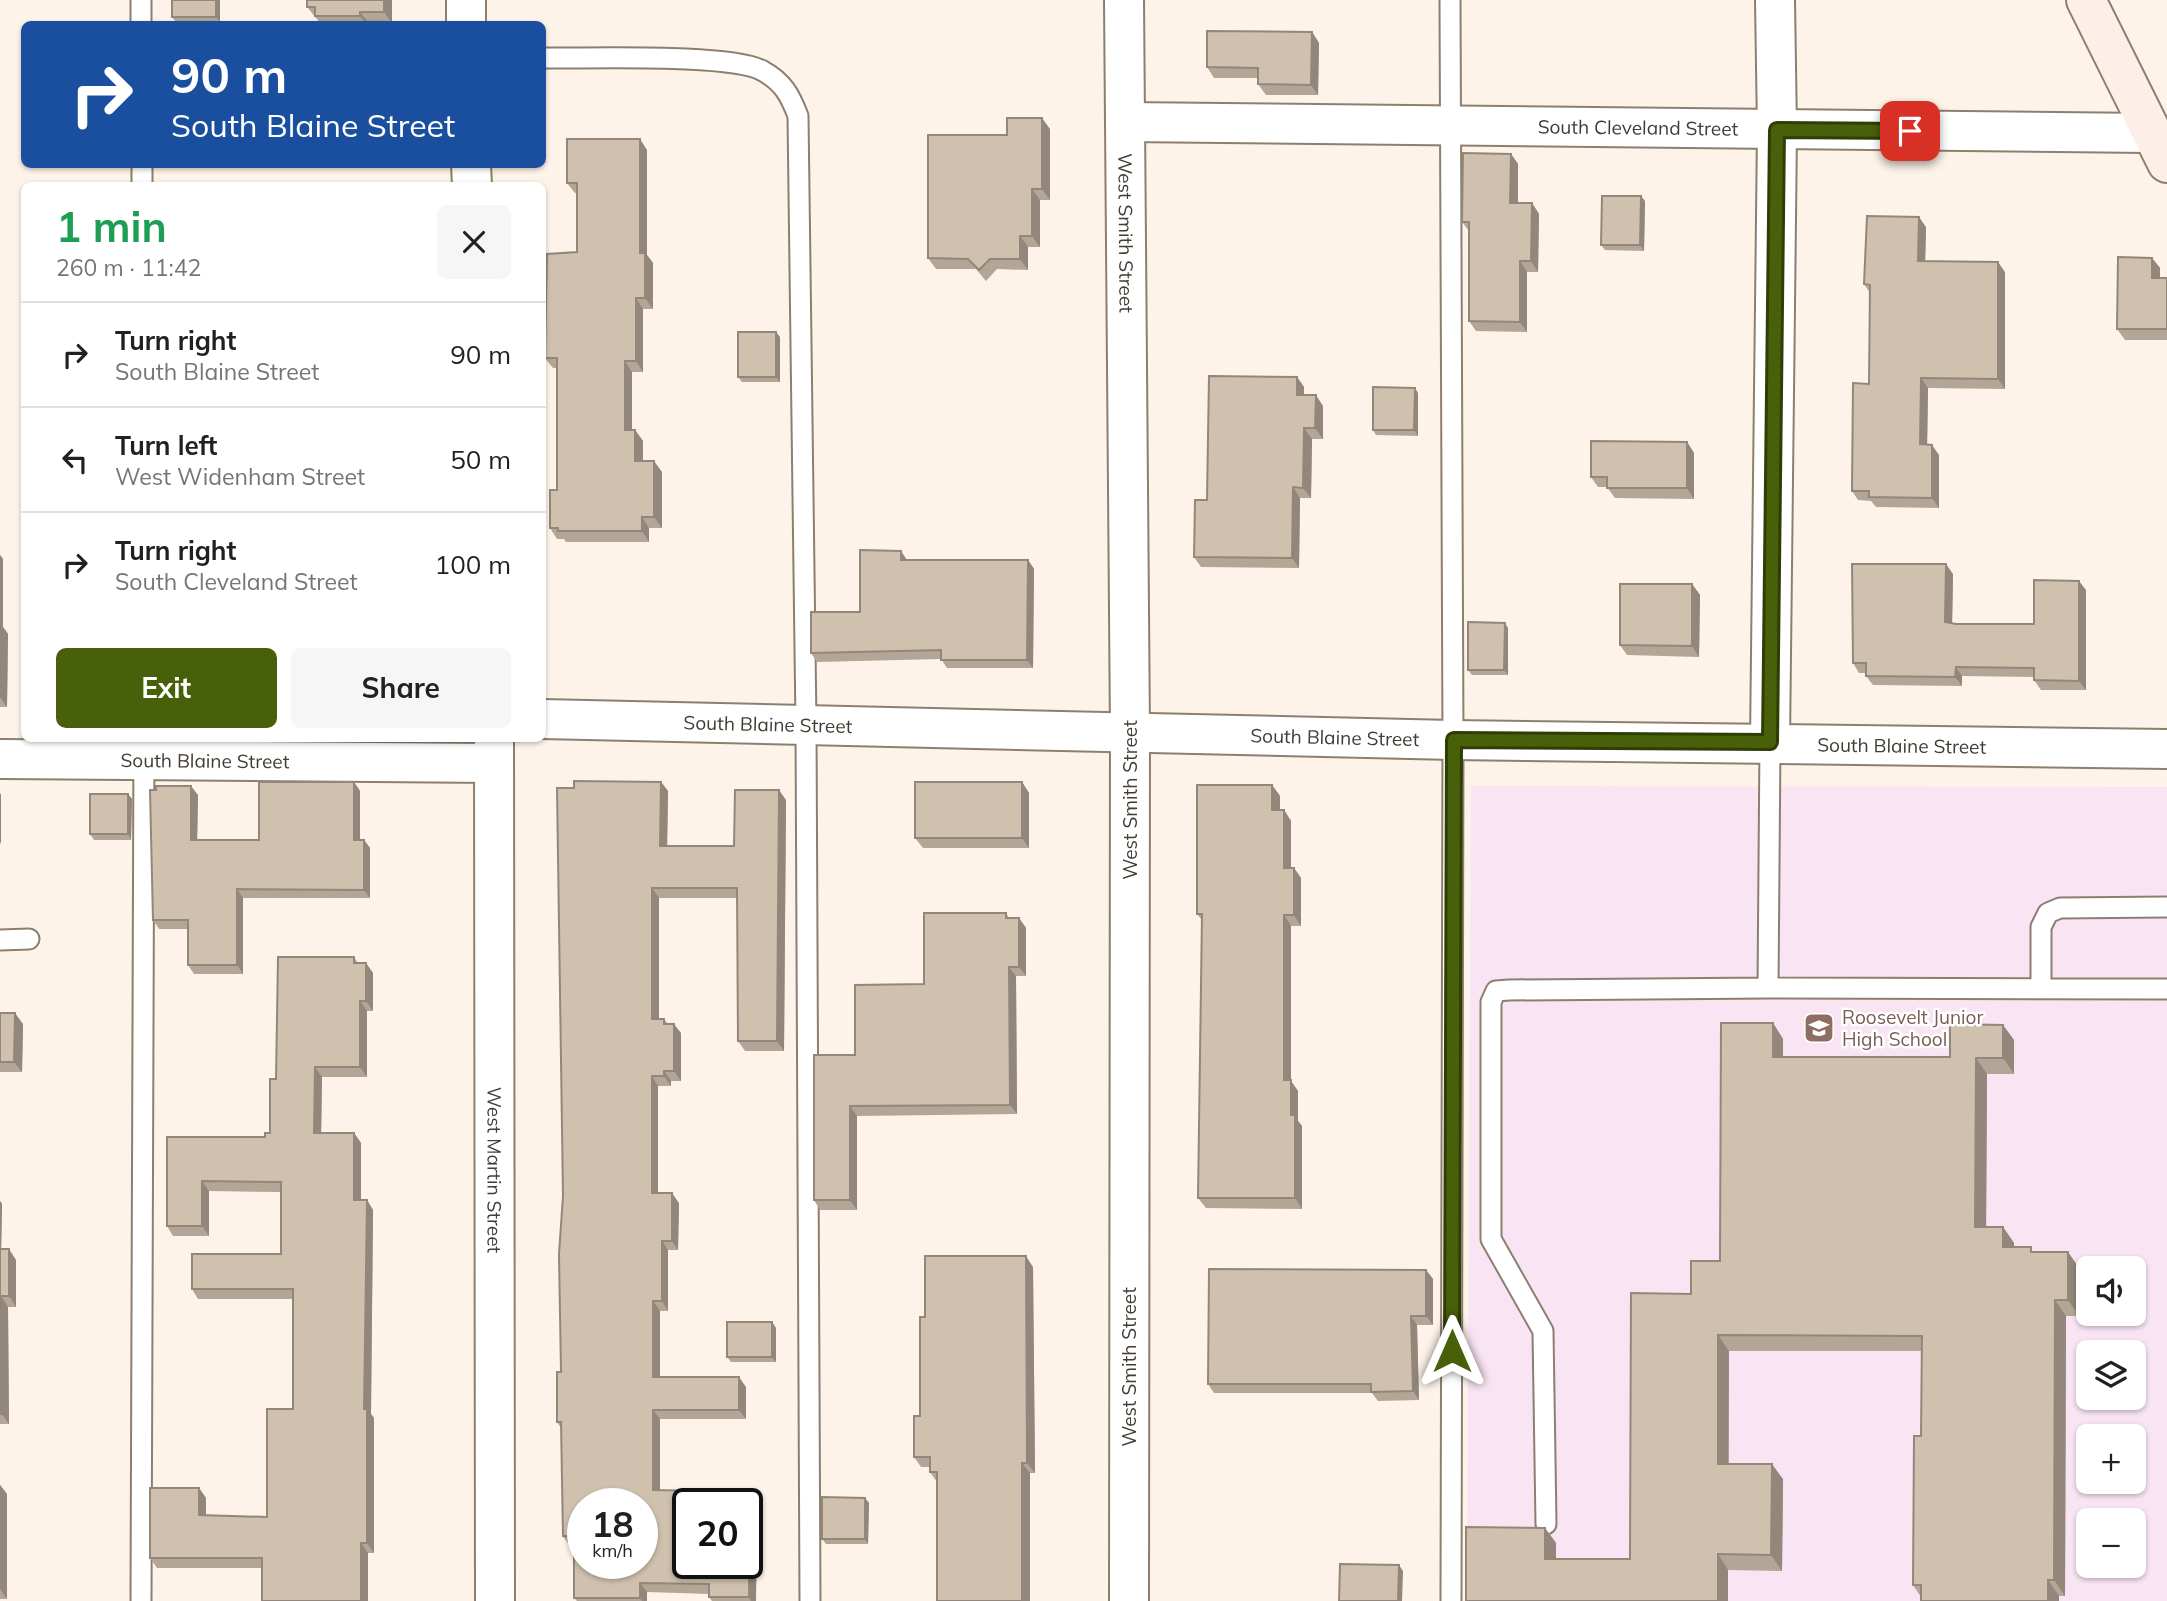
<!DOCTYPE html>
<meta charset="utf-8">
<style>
:root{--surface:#fff;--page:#f6f6f6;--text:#202124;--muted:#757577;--line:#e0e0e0;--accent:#49600a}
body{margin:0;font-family:Mulish,sans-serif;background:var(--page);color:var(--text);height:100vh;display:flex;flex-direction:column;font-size:26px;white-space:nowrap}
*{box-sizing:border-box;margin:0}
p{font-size:23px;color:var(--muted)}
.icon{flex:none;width:38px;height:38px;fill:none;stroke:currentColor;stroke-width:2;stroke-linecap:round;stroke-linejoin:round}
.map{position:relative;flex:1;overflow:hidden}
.panel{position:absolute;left:21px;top:182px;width:525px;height:560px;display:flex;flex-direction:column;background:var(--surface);border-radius:10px;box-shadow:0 2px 5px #0004}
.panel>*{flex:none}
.top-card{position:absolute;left:21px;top:21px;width:525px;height:147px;border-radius:10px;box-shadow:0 2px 5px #0004;background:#1a4fa0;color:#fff;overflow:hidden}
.fabs{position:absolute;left:2076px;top:1256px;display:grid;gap:14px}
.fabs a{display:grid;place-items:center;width:70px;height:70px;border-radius:10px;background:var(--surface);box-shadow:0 2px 5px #0004;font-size:35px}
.speed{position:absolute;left:567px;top:1488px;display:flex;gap:14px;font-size:35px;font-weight:700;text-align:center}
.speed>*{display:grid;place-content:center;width:91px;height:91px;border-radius:50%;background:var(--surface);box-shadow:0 2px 5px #0004;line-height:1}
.speed small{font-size:18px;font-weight:400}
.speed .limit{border:4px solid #111;border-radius:10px;background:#fff;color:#111}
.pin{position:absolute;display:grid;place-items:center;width:60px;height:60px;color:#fff;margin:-30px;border-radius:14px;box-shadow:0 4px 10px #0006}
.me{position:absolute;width:77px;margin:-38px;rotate:0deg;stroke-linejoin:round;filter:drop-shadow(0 0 5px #0008)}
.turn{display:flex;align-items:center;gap:24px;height:147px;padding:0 35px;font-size:32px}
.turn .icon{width:91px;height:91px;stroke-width:2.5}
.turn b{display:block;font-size:49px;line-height:60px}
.round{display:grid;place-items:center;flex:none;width:74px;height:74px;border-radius:10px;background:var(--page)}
.headline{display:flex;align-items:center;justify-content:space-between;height:119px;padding:0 35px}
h1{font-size:42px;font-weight:700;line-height:52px;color:#1e9e55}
.action{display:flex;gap:14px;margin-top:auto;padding:14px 35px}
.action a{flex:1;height:80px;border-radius:10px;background:var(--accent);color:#fff;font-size:28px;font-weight:700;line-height:80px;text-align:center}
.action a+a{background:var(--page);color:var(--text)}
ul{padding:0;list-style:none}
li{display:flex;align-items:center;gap:21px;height:105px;padding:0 35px;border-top:2px solid var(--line)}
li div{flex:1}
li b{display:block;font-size:26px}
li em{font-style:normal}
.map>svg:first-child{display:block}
</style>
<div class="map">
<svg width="2167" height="1601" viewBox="0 0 2167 1601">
<rect width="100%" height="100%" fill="#fdf3e9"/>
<path fill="#f8e4f3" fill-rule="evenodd" d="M1471,786L2167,787V1601H1467ZM2088,1269H2133V1314H2088ZM2088,1353H2133V1398H2088ZM2088,1437H2133V1482H2088ZM2088,1521H2133V1566H2088Z"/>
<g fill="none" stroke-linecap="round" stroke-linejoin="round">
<g stroke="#8d7f6f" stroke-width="23">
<path id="service" d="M141,0V24
M1450,0L1453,740L1451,1601
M542,58C586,59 732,53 763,71C783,82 790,95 798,116L806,724L810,1601
M142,164V186
M1770,742L1768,988L2167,989
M0,940L29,939
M2041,988V927L2048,913L2060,908L2167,907
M1546,1524L1543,1331L1491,1239V1002L1496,991L1509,990L1768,988
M141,1601L144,738"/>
</g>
<g stroke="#8d7f6f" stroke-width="42">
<g id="minor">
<path d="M466,0V24"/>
<path id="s1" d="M1124,0L1130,732L1129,1601"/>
<path id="s2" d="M1125,122L2150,133"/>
<path d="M471,164L472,186"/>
<path id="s3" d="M542,719L1453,740L2167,749"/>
<path id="s4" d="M494,738L495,1601"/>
<path d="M1770,742L1777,130L1775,0"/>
<path id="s5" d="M0,759L494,763"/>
</g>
</g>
<g stroke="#8d7f6f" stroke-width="42">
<path id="secondary" d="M2086,0L2167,163"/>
</g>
<use href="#service" stroke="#fff" stroke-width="19"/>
<use href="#minor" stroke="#fff" stroke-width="38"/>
<use href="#secondary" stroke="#fdeee7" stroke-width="38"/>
</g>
<path fill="#b3a696" d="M220,0V22H176L172,17Z
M307,0H392V23L368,22V24H321L307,7Z
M1312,32L1319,43L1318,95H1266L1258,84V78H1214L1207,67Z
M1050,129V200H1040V247H1028V270L997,269L986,281L976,269H936L928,258L1007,135Z
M647,150V255L653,263V309H643V372H632V430H635L643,441V461L662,472V528H649V542H566L564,539H557L550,528L557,490V368H553L545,358L577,252V193H575L567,183Z
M1511,154L1518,164V203H1532L1539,214L1538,272H1527V332L1476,331L1469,321V231L1462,222Z
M1645,201L1644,251L1605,250L1601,245Z
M1926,227L1925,261L2005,272V389L1928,388L1927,445L1939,455V508L1876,507L1871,501L1858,500L1852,491L1869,384L1870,293L1864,284Z
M2152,258L2160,268V278H2167V340H2125L2117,329Z
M780,337V382H742L738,377Z
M1297,377L1304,387V395L1323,406V439H1312L1311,498H1300L1299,568L1201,567L1194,557L1207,500Z
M1418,393V436L1376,435L1373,430Z
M1687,442L1694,453V499L1615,498L1607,487H1598L1591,477Z
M0,555L3,559V627L8,634L7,707H0Z
M907,560H1028L1034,569L1033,668H947L941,659L817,662L811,653L860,612Z
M1953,574L1952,623L1956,624H2034L2086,590V690H2041L2034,680V677L1962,676V686L1873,685L1866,676V673H1859L1853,663Z
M1692,584L1700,595L1699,657L1627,655L1620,645Z
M1508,628V675H1472L1468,670Z
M354,782L360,791V840H364L370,848V898H243V974H194L188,965V929H159L153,920L198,795L197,840H259Z
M661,782L668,791L667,846H734L786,800L784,1051H745L738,1041L737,898H659V1019H664L668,1024L681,1033V1081H671V1086H658V1193L679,1203L678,1250H668V1311H660V1377L746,1387V1419H660V1490L757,1502L756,1601H712L709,1597V1594L647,1592V1601H577L574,1598V1546H570L563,1536L561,1428L557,1422L561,1372L563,1196L574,788Z
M1022,782L1029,793V848H923L915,838Z
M1272,785L1280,796V810H1284L1291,821V868H1294L1301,878V926H1291V1081L1298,1091V1121L1302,1126V1209L1206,1208L1198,1198L1202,920L1197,914Z
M128,794L132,799L131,840H94L90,834Z
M1006,913L1009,918H1019L1026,928V976H1016L1017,1114L857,1116V1210H820L814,1200L855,1055L924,984Z
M354,957L358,963H366L373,973V1011H367V1077H322L321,1133H354L361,1143V1200H367L373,1210L371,1414L374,1418V1553H368V1601L262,1568H157L150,1558L199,1488L206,1498V1515L267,1517L293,1409V1299H198L192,1289L281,1254V1192L209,1191V1236H173L167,1226V1137H265L270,1133L276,1079Z
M0,1013L23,1024L22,1072H0Z
M1773,1023L1783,1039V1057H1950L2003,1025L2014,1040V1074H1987L1986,1227H2003L2014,1243V1247L2035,1252H2068L2079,1268V1316H2066L2065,1596H2059V1601H1921V1597L1913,1585L1921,1436L1922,1351H1729V1464L1783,1479L1782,1571L1728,1570V1601H1466L1545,1528L1556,1543V1559H1630L1720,1261Z
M0,1201L2,1204L1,1249L16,1260V1307H8L9,1424H0Z
M1033,1267L1035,1473H1030V1601L937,1482L930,1472V1467H921L914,1457L920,1416L925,1317Z
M1426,1270L1433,1279V1325H1417L1419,1400L1378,1401L1372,1393H1214L1208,1384Z
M772,1322L776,1328V1362H731L727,1357Z
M0,1485L7,1494V1599H0Z
M865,1498L869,1503L868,1544H826L822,1539Z"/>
<path fill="#92877a" d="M216,0H220V22L216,17Z
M384,0H392V23L384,12Z
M360,12L368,22V24H366L360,16Z
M1312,32L1319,43L1318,95L1311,85Z
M1042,118L1050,129V200L1042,189Z
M640,139L647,150V255L653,263V309L645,298L640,253Z
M1511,154L1518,164V213L1510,203Z
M1032,189L1040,200V247L1032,236Z
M1641,196L1645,201L1644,251L1640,245Z
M1532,203L1539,214L1538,272L1531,261Z
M1919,217L1926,227L1925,271L1918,261Z
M1020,236L1028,247V270L1020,259Z
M2152,258L2160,268V289L2152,278Z
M1520,261L1527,272V332L1520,322Z
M1998,262L2005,272V389L1998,379Z
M636,298L643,309V372L636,361Z
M776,332L780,337V382L776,377Z
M625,361L632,372V441L625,430Z
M1297,377L1304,387V405L1297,395Z
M1921,378L1928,388L1927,454L1920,444Z
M1415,388L1418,393V436L1414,430Z
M1316,395L1323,406V439L1315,428Z
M1304,428L1312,439L1311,498L1303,488Z
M635,430L643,441V472L635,461Z
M1687,442L1694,453V499L1687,488Z
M1932,445L1939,455V508L1932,498Z
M654,461L662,472V528L654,517Z
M1293,487L1300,498L1299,568L1292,558Z
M642,517L649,528V542L642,531Z
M901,551L907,560H901Z
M0,555L3,559V627L8,634L7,707L0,697Z
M1028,560L1034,569L1033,668L1027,660Z
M1946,564L1953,574L1952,631L1945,622Z
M2079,581L2086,590V690L2079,681Z
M1692,584L1700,595L1699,657L1692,646Z
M1505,623L1508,628V675L1504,670Z
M1956,667L1962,676V686L1955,677Z
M354,782L360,791V848L354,840Z
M661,782L668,791L667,855L660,846Z
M1022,782L1029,793V848L1022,838Z
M1272,785L1280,796V821L1272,810Z
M191,786L198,795L197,848L191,840Z
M779,790L786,800L784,1051L777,1041Z
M0,793L1,795V844L0,842Z
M128,794L132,799L131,840L128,834Z
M1284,810L1291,821V878L1284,868Z
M364,840L370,848V898L364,890Z
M1294,868L1301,878V926L1294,915Z
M652,888L659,898V1028L652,1019Z
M237,889L243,898V974L237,965Z
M1284,915L1291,926V1081L1298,1091V1121L1302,1126V1209L1295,1198L1291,1115L1284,1080Z
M1019,918L1026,928V976L1019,967Z
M366,963L373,973V1011L366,1001Z
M1009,967L1016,976L1017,1114L1010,1105Z
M360,1001L367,1011V1077L360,1067Z
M15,1013L23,1024L22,1072L14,1062Z
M1773,1023L1783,1039V1072L1773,1057Z
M674,1024L681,1033V1081L674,1071Z
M2003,1025L2014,1040V1074L2003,1058Z
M1976,1058L1987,1074L1986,1243L1975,1227Z
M315,1067L322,1077L321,1143L314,1133Z
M664,1071L671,1081V1086L664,1076Z
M652,1076L658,1086V1203L652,1193Z
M850,1106L857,1116V1210L850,1200Z
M354,1133L361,1143V1210L354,1200Z
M202,1181L209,1191V1236L202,1226Z
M672,1193L679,1203L678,1250L672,1241Z
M367,1200L373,1210L371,1414L374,1418V1553L367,1543L364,1409Z
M0,1201L2,1204L1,1260L0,1258Z
M2003,1227L2014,1243V1263L2003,1247Z
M662,1241L668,1250V1311L662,1301Z
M9,1249L16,1260V1307L9,1296Z
M2068,1252L2079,1268V1316L2068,1300Z
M1026,1256L1033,1267L1035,1473L1027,1463Z
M1426,1270L1433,1279V1325L1426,1316Z
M1,1296L8,1307L9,1424L2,1414Z
M2055,1300L2066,1316L2065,1596L2054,1580Z
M653,1301L660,1311V1387L653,1377Z
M1411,1316L1417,1325L1419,1400L1413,1391Z
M772,1322L776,1328V1362L772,1357Z
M1718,1335L1729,1351L1728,1479L1718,1464Z
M739,1377L746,1387V1419L739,1410Z
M653,1410L660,1419V1499L653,1490Z
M1022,1463L1030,1473V1601H1022Z
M1772,1464L1783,1479L1782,1571L1771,1555Z
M0,1485L7,1494V1599L0,1589Z
M199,1488L206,1498V1525L199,1515Z
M750,1492L757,1502L756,1601H751L749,1597Z
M865,1498L869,1503L868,1544L865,1539Z
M1545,1528L1556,1543V1575L1545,1559Z
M361,1543L368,1553V1601H361Z
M1718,1554L1728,1570V1601H1718Z
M1399,1565L1403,1571L1402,1601H1398Z
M2048,1580L2059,1596V1601H2048Z
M640,1583L647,1592V1601H642L640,1598Z"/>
<path fill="#d0c1af" stroke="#92877a" stroke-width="2" fill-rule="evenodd" d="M172,0H216V17H172Z
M307,0H384V12H360V16H315V7H307Z
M1207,31L1312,32L1311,85L1258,84V68L1207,67Z
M1007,118H1042V189H1032V236H1020V259H990L979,270L968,259L928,258V135H1007Z
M567,139H640V253H645V298H636V361H625V430H635V461H654V517H642V531H558V528H550V490H557V358H545L547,254L577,252V183H567Z
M1463,153L1511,154L1510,203H1532L1531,261H1520V322L1469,321V222H1462Z
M1602,196H1641L1640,245H1601Z
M1867,216L1919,217L1918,261L1998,262V379L1921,378L1920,444L1932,445V498L1869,497V491H1852L1853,383L1869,384L1870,285L1864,284Z
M2118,257L2152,258V278H2167V329H2117Z
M738,332H776V377H738Z
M1209,376L1297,377V395H1316L1315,428H1304L1303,488L1293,487L1292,558L1194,557L1195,500H1207Z
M1373,387L1415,388L1414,430H1373Z
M1591,441L1687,442V488H1607V477H1591Z
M860,550L901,551V560H1028L1027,660H941V650L811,653V612H860Z
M1852,564H1946L1945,622L1956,624H2034V580L2079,581V681L2034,680V668L1956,667L1955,677L1866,676V663H1853Z
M1620,584H1692V646L1620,645Z
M1468,622L1505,623L1504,670H1468Z
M574,781L661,782L660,846H734L735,790H779L777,1041H738L737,888H652V1019H664V1024H674V1071H664V1076H652V1193H672V1241H662V1301H653V1377H739V1410H653V1490L750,1492L749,1597H709V1584L640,1583V1598H574V1536H563L561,1422H557V1372H561L559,1254L563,1196L557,788H574ZM583,1503H642V1563H583ZM688,1503H747V1563H688Z
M259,782H354V840H364V890L237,889V965H188V920H153L150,790H156V786H191V840H259Z
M915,782H1022V838H915Z
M1197,785H1272V810H1284V868H1294V915H1284V1080H1291V1115H1295V1198H1198L1202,914H1197Z
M90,794H128V834H90Z
M924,913H1006V918H1019V967H1009L1010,1105L850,1106V1200H814V1055H855V985L924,984Z
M278,957H354V963H366V1001H360V1067H315L314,1133H354V1200H367L364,1409H367V1543H361V1601H262V1558H150V1488H199V1515L267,1517V1409H293V1289H192V1254H281V1182L202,1181V1226H167V1137H265V1133H270V1079H276Z
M0,1013H15L14,1062H0Z
M1721,1023H1773V1057H1950V1024L2003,1025V1058H1976L1975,1227H2003V1247H2031V1252H2068V1300H2055L2054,1580H2048V1601H1921V1585H1913L1914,1436H1921L1922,1336L1718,1335V1464H1772L1771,1555L1718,1554V1601H1466V1527L1545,1528V1559H1630L1631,1293L1691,1294V1261H1720Z
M0,1249H9V1296H1L2,1414H0Z
M925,1256H1026L1027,1463H1022V1601H937V1472H930V1457H914V1416H920V1317H925Z
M1209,1269L1426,1270V1316H1411L1413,1391L1371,1392V1384H1208Z
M727,1322H772V1357H727Z
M822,1497L865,1498V1539H822Z
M1340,1564L1399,1565L1398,1601H1339Z"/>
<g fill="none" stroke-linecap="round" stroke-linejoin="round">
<g stroke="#2f3e06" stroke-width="18">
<path id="route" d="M1452,1351L1454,740L1770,742L1777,130L1910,131"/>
</g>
<use href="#route" stroke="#49600a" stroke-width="12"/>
</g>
<defs>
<g id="school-square" transform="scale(1.575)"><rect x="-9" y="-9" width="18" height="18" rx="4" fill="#8d6e63" stroke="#fff"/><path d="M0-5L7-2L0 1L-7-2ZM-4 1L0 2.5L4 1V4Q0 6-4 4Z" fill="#fff"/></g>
</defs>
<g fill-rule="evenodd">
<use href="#school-square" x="1819" y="1028"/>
</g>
<g text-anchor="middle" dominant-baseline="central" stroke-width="5" stroke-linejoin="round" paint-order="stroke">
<g font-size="19" fill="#423c35" stroke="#fff">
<text stroke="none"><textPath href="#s2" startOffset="513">South Cleveland Street</textPath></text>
<text stroke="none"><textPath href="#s1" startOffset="233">West Smith Street</textPath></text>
<text stroke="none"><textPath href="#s3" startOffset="226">South Blaine Street</textPath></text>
<text stroke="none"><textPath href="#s3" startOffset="793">South Blaine Street</textPath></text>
<text stroke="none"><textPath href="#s3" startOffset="1360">South Blaine Street</textPath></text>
<text stroke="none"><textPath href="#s5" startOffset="205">South Blaine Street</textPath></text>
<text transform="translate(1130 800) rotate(-90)">West Smith Street</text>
<text stroke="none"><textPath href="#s4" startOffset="432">West Martin Street</textPath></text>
<text transform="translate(1129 1367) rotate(-90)">West Smith Street</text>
</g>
<g font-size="19" fill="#785e54" stroke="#fff" text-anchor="start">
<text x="1842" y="1017">Roosevelt Junior<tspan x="1842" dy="22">High School</tspan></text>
</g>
</g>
</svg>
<div class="fabs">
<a><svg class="icon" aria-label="sound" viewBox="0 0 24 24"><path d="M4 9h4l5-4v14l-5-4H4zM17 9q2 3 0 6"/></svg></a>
<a><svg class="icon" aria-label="layers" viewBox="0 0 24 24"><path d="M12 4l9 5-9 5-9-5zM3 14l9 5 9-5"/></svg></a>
<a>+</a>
<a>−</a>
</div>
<div class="speed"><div>18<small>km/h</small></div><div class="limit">20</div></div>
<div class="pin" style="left:1910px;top:131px;background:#d93025"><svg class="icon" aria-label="arrive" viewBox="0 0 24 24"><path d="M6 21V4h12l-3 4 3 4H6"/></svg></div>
<svg class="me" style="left:1452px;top:1351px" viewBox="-20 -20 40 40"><path d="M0-17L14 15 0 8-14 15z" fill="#49600a" stroke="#fff" stroke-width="4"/></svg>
<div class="top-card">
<div class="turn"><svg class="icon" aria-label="right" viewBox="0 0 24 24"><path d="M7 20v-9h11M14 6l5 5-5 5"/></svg><div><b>90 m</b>South Blaine Street</div></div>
</div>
<section class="panel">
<div class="headline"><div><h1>1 min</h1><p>260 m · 11:42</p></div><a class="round"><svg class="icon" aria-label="close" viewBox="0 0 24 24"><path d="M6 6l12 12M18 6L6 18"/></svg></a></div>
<ul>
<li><svg class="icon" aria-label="right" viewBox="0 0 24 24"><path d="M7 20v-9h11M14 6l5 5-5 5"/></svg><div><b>Turn right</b><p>South Blaine Street</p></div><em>90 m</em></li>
<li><svg class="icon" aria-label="left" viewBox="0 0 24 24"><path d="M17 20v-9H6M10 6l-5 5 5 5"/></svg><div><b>Turn left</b><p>West Widenham Street</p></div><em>50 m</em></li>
<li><svg class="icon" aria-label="right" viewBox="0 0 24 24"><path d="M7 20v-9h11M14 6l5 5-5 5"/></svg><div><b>Turn right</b><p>South Cleveland Street</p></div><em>100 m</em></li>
</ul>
<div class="action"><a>Exit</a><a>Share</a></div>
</section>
</div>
